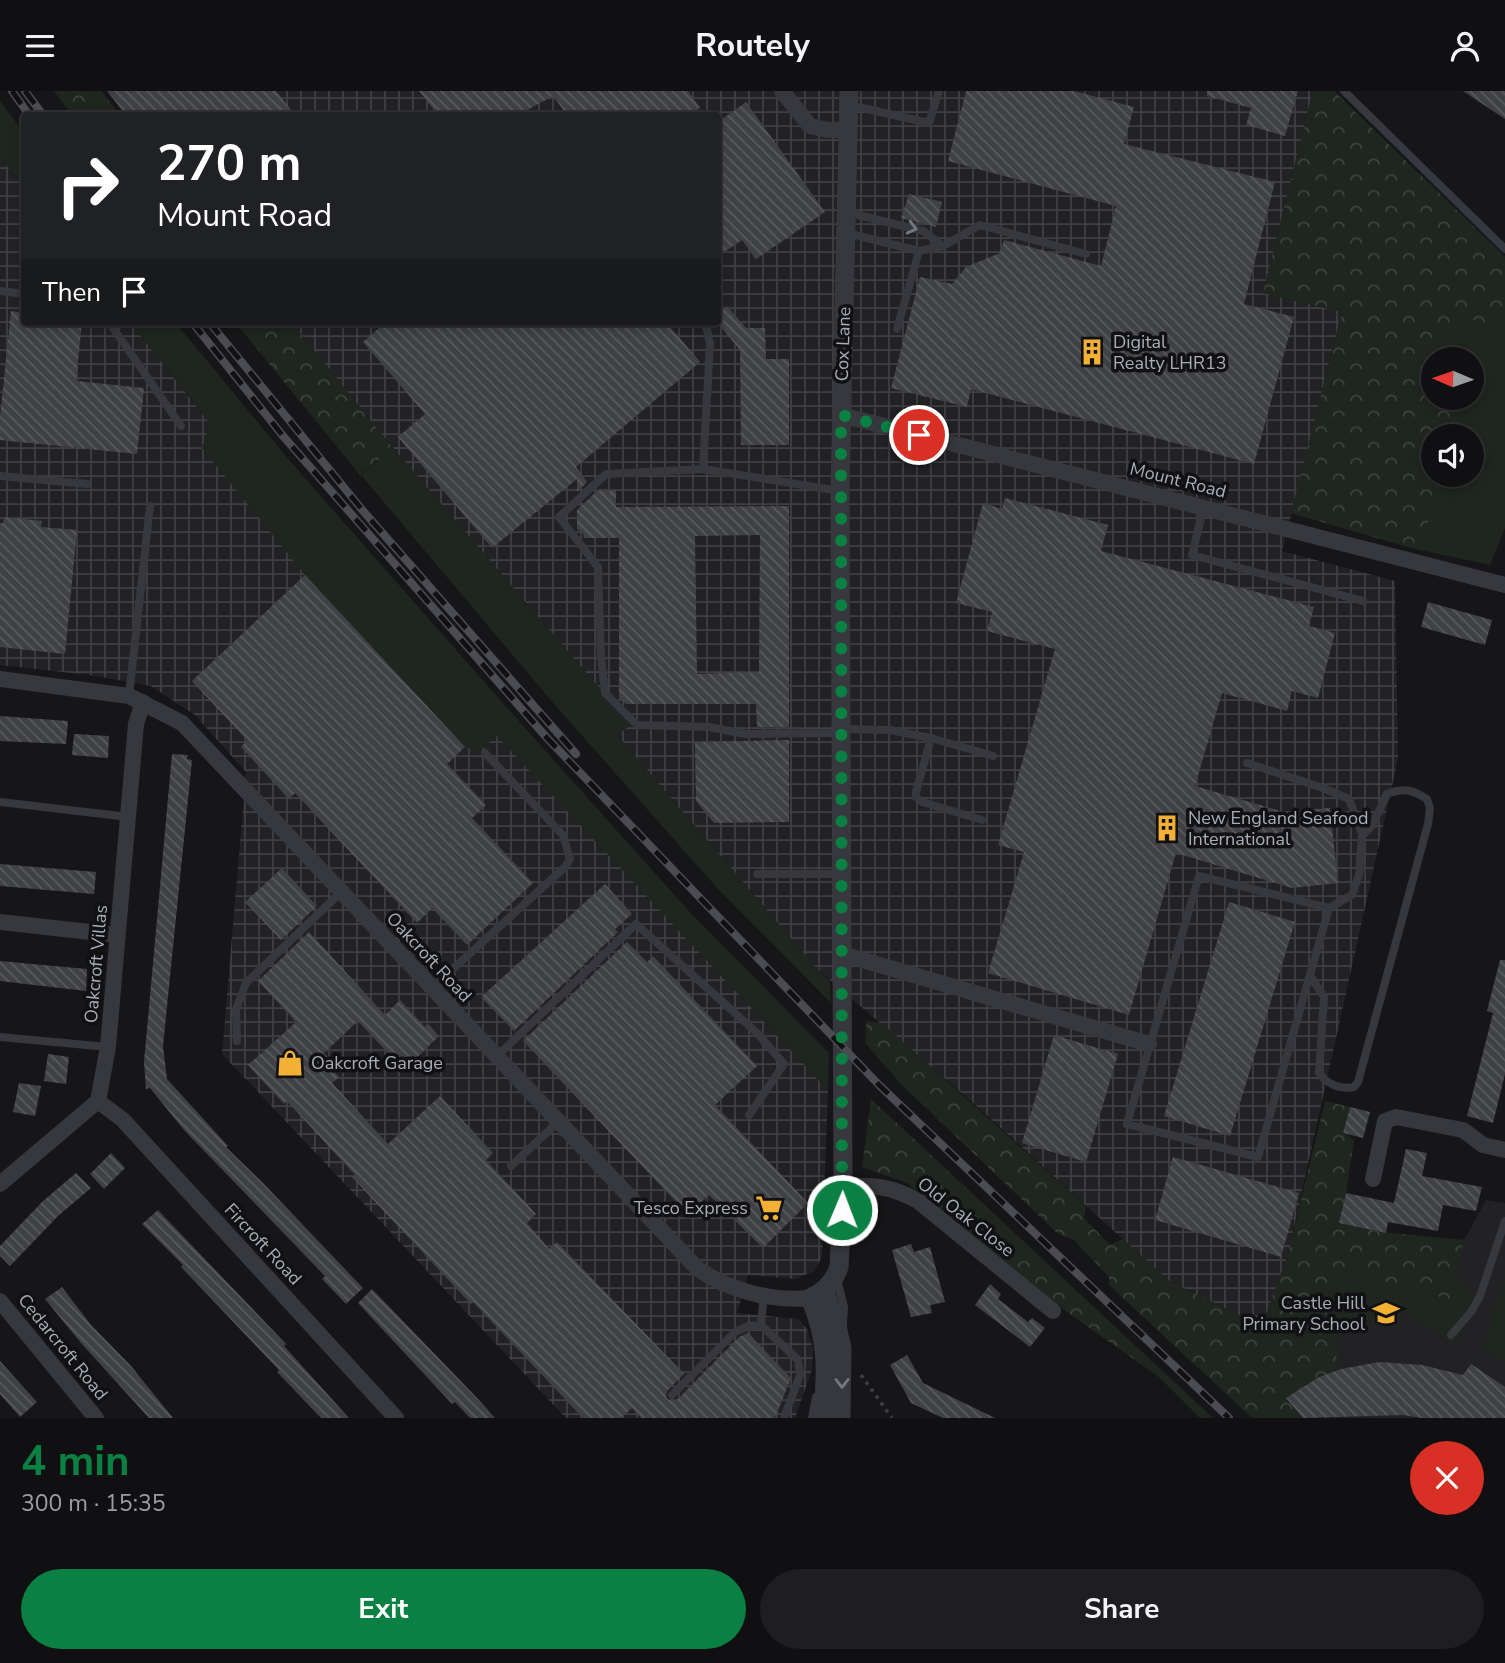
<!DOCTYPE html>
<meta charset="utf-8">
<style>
:root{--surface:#101012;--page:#1e1e20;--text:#f1f3f6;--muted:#9c9d9f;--line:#303032;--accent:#0b8043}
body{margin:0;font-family:"Nunito Sans",sans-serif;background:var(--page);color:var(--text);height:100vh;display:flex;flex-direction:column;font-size:26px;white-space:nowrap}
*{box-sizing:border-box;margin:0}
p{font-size:23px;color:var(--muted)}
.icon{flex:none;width:38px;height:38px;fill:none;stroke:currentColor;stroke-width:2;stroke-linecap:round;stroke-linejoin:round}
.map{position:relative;height:1327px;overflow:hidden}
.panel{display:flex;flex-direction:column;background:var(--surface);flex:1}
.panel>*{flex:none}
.top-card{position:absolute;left:21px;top:21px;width:700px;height:214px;border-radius:7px;box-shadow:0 4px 10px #0003,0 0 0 2px var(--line);background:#202124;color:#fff;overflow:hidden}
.needle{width:46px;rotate:272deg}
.controls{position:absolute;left:1421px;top:256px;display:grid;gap:14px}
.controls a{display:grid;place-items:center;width:63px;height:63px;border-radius:50%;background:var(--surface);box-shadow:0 4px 10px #0003,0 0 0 2px var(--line);font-size:35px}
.pin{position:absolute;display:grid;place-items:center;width:60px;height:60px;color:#fff;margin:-30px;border:4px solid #fff;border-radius:50%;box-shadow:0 2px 7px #0007}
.me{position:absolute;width:77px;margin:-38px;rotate:1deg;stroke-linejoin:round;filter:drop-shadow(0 0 5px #0008)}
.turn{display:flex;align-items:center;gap:24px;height:147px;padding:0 21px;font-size:32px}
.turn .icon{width:91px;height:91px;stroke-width:2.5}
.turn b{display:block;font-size:49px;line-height:60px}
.then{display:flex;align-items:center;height:66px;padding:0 21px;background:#0003;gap:14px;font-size:26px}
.round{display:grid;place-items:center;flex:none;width:74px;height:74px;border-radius:37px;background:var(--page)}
.head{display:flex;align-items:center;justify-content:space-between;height:119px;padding:0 21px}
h1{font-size:42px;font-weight:700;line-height:52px;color:var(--accent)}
.action{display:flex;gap:14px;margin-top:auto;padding:14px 21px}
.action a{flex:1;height:80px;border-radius:42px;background:var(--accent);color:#fff;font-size:28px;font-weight:700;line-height:80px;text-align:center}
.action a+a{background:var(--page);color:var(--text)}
header{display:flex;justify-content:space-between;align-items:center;height:91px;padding:0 21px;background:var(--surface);font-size:32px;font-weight:700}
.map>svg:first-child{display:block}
</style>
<header><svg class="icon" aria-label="menu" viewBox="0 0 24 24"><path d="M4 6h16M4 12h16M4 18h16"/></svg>Routely<svg class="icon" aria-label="person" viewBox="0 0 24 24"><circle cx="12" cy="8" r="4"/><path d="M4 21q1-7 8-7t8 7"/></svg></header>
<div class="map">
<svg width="1505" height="1327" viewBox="0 0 1505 1327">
<defs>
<pattern id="industrial-grid" width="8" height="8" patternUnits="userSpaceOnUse" patternTransform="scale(1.75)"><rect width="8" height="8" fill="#222225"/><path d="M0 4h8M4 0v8" fill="none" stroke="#3f3f43"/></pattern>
<pattern id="forest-crowns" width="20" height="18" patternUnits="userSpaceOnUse" patternTransform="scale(1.75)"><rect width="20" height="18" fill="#1e261f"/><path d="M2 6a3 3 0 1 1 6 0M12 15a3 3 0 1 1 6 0" fill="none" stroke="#3c433d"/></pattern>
<pattern id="building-back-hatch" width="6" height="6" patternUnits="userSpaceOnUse" patternTransform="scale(1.75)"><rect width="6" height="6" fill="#404145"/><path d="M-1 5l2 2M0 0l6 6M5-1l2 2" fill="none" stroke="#595a5e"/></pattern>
</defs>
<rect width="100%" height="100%" fill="#161618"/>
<path fill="#222225" d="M1486,1109L1505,1112V1327H1265L1288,1163L1450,1209L1464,1149Z"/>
<path fill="url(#industrial-grid)" d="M107,0H1313L1263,202L1342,221L1282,460L1395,490L1398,668L1288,1163L1262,1235L1169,1190L972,1011L816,877L617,644L630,633L393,357L291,231H718V24H126Z
M0,66L24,97V231H130L230,358L828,999L822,1166L814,1180L795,1188L748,1184L737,1222L798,1228L807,1238L813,1258L812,1279L795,1327H566L222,963L246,681L195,624L151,595L90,584L0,574Z"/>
<path fill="#1e261f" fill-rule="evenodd" d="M1313,0H1334L1505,166V437L1490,474L1415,458L1291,422L1342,221L1263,202ZM1433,268H1472V306H1433ZM1433,345H1472V383H1433Z
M0,10L24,42V97L0,66Z
M130,231H175L290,370L501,610L687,818L829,962L828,999L497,645L479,660L465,656L305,484L202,357L210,332Z
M393,357L631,634L617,644L816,877L830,890L831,912L718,798L554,613L361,384Z
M1332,1176L1450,1209L1456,1187L1480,1209L1456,1252L1397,1219L1382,1235C1361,1225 1353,1223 1340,1244L1342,1256L1336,1264L1333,1257L1332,1223L1327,1190Z
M1505,1186V1270L1483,1259Z"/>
<path fill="url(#forest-crowns)" d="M54,0H101L120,24H72Z
M1313,0H1334L1505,166V234L1477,231L1460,223L1451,237V268H1433V306H1457L1466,327L1463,345H1433V383H1451L1415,458L1291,422L1342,221L1263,202Z
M235,231H291L393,357L360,384Z
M866,930L882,932L1086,1115L1084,1127L1110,1154L1123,1148L1169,1190L1262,1235L1288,1163L1325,1010L1350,1016L1343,1042L1354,1049L1346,1102L1339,1132L1381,1141L1464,1149L1451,1209L1332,1176L1327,1190L1332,1223L1333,1257L1341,1278L1319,1286L1287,1307L1303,1327H1252L1109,1194V1186L1074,1149L1057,1142L900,992L865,952Z
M871,1008L1213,1327H1200L1159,1286L1067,1221L907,1092L862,1076Z"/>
<path fill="url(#building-back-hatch)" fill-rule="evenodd" d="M107,0H276L295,24H126Z
M419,0H688L700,17L689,24H567L553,5L518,24H438Z
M966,0H1074L1134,16L1124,53L1275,91L1244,213L1294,226L1254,373L971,298L967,316L891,297L920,186L952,193L966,176L1000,162L1004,149L1101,175L1116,115L948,70Z
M1207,0H1298L1285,45L1246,34L1251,17L1207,5Z
M1463,0H1505V28Z
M746,11L825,121L756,168L742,149L718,165V31Z
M909,103L942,111L936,136L901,127Z
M727,215L746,237H765L766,268H789V354H741L740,259L717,231L718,223Z
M11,220L24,222V231H82L76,290L144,297L137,363L0,349V326Z
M386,231H666L700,271L576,376L587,391L577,401V388L492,457L398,346L425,323L363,251Z
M597,400H616V416L789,415V636H757L756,613H626L619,607V447H584L583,442L577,438V419ZM760,444L759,581L697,583L695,445Z
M1005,407L1108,434L1101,460L1314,516L1309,535L1335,542L1318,607L1292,600L1287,620L1222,602L1195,695L1284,721L1330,717L1338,792L1292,797L1176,762L1129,924L988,882L1024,761L998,754L1055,558L987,540L992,521L956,512L983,412L1002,418Z
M4,426L42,430L41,436L77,439L65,563L0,556V432H3Z
M305,484L465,656L447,673L486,714L472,727L533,792L467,854L432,817L417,832L295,702L289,708L241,656L247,649L192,590Z
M1428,511L1492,529L1485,554L1421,536Z
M0,625L68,630L66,653L0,650Z
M74,643L109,645L108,667L72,664Z
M789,649V731L714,732L696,710L695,651Z
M172,663L188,664L187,668L192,669L163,955L167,988L228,1055L226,1056L263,1092L363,1197L346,1213L322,1188L325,1185L184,1039L150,997L146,998L144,971Z
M0,773L96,781L94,803L0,795Z
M282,777L317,815L281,849L245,811Z
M605,793L632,823L615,838L618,841L514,940L481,906Z
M1229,811L1295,831L1230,1045L1164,1025Z
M309,841L385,924L400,909L425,936L428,933L439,945L404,979L358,930L324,962L331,969L327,973L339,986L332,992L388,1053L440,1005L493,1062L486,1069L536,1123L527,1132L549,1158L557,1151L684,1283L667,1300L666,1305L668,1309H677L739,1246L748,1242L791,1287L775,1327H641L632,1317L621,1327H583L473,1211L471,1213L352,1086L355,1084L287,1010L284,1013L248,974L296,931L258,890Z
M627,851L647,871L653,865L757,975L715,1014L808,1112L763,1157L709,1104L695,1117L688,1111L682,1117L523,950Z
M1500,869H1505V983L1493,1032L1467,1025L1493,922L1487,920Z
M0,870L87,878L86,900L0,890Z
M1054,944L1118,963L1086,1071L1022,1052Z
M48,963L69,966L66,993L44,990Z
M19,992L41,995L35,1025L13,1021Z
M1350,1016L1370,1021L1363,1047L1343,1042Z
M1406,1058L1427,1062L1422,1085L1482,1096L1476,1120L1443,1114L1438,1140L1388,1131L1386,1142L1339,1132L1346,1102L1394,1112Z
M111,1062L125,1077L104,1098L90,1083Z
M1173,1066L1299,1102L1281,1166L1155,1129Z
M76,1082L91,1097L58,1125L10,1175L0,1165V1155L43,1110Z
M158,1119L286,1253L284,1255L349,1327H321L277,1281L279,1279L181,1176L183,1174L142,1133Z
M911,1153L914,1161L930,1156L945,1211L930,1214L932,1222L911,1226L892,1159Z
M990,1193L1001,1203L998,1208L1028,1231L1032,1227L1045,1237L1030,1256L975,1214Z
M62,1196L91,1234L131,1275L173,1327H149L81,1252L45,1208Z
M372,1198L480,1310L495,1327H470L455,1311L452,1313L358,1212Z
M907,1264L923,1292L995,1327H943L911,1312L890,1274Z
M0,1270L37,1311L20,1326L0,1303Z
M1380,1271L1422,1274L1463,1284L1471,1273L1505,1296V1327H1422L1403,1324L1303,1327L1286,1307L1319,1286L1341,1278Z"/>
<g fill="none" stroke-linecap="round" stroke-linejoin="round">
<path stroke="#3d3f44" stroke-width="3.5" stroke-dasharray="3.5 5" stroke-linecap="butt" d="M861,1284L892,1327"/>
<path stroke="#37383d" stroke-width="8" d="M1344,0L1505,158
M849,14L929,32L939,0
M846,121L923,140L943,155L919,160L847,142
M943,155L980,134L1086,163
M0,200L24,203
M109,231L181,335
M897,238L919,160
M703,378L710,253L707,238L703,231
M0,385L87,393
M840,400L703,378L606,383L559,426L598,476L601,566L605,602L637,634L709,636L745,643L840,642
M1204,415L1192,464L1363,510
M129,605L150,415
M843,638L890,639L931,647L993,665
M931,647L916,701V706L922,711L982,729
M1247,672L1323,697L1349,708L1362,743L1359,784L1352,804L1329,817
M0,711L129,726
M757,783H841
M1199,785L1329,817L1258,1066L1127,1033Z
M1310,884L1324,906L1319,982C1327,993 1340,999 1354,996L1358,991L1428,733L1430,717L1427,708C1413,699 1403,696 1387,703L1372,735L1362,745
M433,896L565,776L570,768L563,744L485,662
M0,946L108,956
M237,950L236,919L246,892L341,801
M497,965L636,833L757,942L784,973L749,1024
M511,1075L558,1031
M837,1188L844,1216L843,1233
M764,1203L761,1234L798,1269L800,1284L784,1327
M1451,1244L1471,1221L1480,1205L1505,1130
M672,1304L735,1241L748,1235L761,1234
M812,1327L816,1306"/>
<path stroke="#37383d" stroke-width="16" d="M782,0L810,35L827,39H849
M841,324L1505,494
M0,588L129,605L182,632L697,1177C727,1199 772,1211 810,1207
M0,831L117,844
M842,863L1149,953
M98,1010L123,1029L396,1327
M1373,1088L1385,1030L1396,1026L1463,1039L1483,1054L1505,1059
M0,1093L98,1010L108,956L136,633L143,611
M843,1095C874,1094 891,1095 918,1110L1053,1220
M0,1210L96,1327"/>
<path stroke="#37383d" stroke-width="19" d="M824,1198L836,1231L842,1257L841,1326L836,1327
M823,1327C826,1281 829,1251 810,1207C824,1201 834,1191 839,1176L843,1095L840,400L849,0"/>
<g stroke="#4a4c52" stroke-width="8">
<path id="rail" d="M12,0L29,24
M25,0L43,24
M192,231L283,345L547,647L879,994L1229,1327
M209,231L364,421L576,663"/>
</g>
<use href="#rail" stroke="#111113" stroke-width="5" stroke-dasharray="16" stroke-linecap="butt"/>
</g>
<defs><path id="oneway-chevron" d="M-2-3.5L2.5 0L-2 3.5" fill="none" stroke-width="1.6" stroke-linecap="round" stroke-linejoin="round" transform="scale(1.75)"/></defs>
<g stroke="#757881">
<use href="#oneway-chevron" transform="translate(912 137) rotate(14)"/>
<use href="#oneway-chevron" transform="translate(842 1292) rotate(90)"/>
</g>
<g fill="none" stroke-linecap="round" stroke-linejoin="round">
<path stroke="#0b8043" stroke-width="12" stroke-dasharray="0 21.6" d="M842,1119L841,324L919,344"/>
</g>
<defs>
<g id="building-bare" transform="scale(2.1)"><path d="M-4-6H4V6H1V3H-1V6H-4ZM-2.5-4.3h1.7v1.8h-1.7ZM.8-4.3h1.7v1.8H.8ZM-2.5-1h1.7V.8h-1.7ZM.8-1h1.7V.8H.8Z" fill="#f2b134" stroke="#111113" stroke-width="2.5" paint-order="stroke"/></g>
<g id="shop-bare" transform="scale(2.1)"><path d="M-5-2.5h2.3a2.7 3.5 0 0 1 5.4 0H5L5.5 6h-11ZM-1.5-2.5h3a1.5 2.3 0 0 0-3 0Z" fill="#f2b134" stroke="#111113" stroke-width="2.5" paint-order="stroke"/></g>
<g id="supermarket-bare" transform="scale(2.1)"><path d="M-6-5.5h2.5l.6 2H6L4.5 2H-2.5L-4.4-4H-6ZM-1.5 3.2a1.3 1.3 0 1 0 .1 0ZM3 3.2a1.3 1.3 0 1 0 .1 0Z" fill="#f2b134" stroke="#111113" stroke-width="2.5" paint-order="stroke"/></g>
<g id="school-bare" transform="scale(2.1)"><path d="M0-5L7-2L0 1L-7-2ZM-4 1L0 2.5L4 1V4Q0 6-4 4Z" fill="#f2b134" stroke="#111113" stroke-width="2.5" paint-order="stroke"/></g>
</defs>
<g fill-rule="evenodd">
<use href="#building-bare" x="1092" y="261"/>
<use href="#building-bare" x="1167" y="737"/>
<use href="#shop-bare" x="290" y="972"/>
<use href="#supermarket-bare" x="769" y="1117"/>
<use href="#school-bare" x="1386" y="1222"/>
</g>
<g text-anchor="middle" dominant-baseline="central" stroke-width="7" stroke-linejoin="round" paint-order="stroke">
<g font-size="18" fill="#a8adb8" stroke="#111113" text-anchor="start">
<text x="1113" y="251">Digital<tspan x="1113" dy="21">Realty LHR13</tspan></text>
<text x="1188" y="727">New England Seafood<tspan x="1188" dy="21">International</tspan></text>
<text x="311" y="972">Oakcroft Garage</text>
<text x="748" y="1117" text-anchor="end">Tesco Express</text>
<text x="1365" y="1212" text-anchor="end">Castle Hill<tspan x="1365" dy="21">Primary School</tspan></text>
</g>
<g font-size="18" fill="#a8adb8" stroke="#111113">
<text transform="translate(843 253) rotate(-88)">Cox Lane</text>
<text transform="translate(1178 389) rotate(14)">Mount Road</text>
<text transform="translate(429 866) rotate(47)">Oakcroft Road</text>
<text transform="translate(96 873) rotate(-85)">Oakcroft Villas</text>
<text transform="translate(966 1126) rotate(38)">Old Oak Close</text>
<text transform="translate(263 1153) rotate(47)">Fircroft Road</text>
<text transform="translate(63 1256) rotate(51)">Cedarcroft Road</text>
</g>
</g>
</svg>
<div class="controls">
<a><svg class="needle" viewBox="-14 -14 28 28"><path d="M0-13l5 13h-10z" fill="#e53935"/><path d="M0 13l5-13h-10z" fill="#9c9d9f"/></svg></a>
<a><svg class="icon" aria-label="sound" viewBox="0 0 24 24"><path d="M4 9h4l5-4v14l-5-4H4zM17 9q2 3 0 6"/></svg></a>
</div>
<div class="pin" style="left:919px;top:344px;background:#d93025"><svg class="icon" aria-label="arrive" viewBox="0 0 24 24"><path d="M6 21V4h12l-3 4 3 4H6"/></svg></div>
<svg class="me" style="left:842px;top:1119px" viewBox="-20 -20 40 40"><circle r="17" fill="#0b8043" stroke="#fff" stroke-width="3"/><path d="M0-11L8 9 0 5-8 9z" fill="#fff"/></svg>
<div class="top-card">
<div class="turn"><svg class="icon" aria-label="right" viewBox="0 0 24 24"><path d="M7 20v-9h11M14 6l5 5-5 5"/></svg><div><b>270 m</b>Mount Road</div></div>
<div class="then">Then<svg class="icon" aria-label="arrive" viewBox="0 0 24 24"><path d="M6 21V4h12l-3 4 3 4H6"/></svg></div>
</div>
</div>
<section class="panel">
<div class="head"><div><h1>4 min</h1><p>300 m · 15:35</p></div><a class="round" style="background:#d93025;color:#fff"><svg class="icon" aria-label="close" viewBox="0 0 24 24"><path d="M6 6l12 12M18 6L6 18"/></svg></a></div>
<div class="action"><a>Exit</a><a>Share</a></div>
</section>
